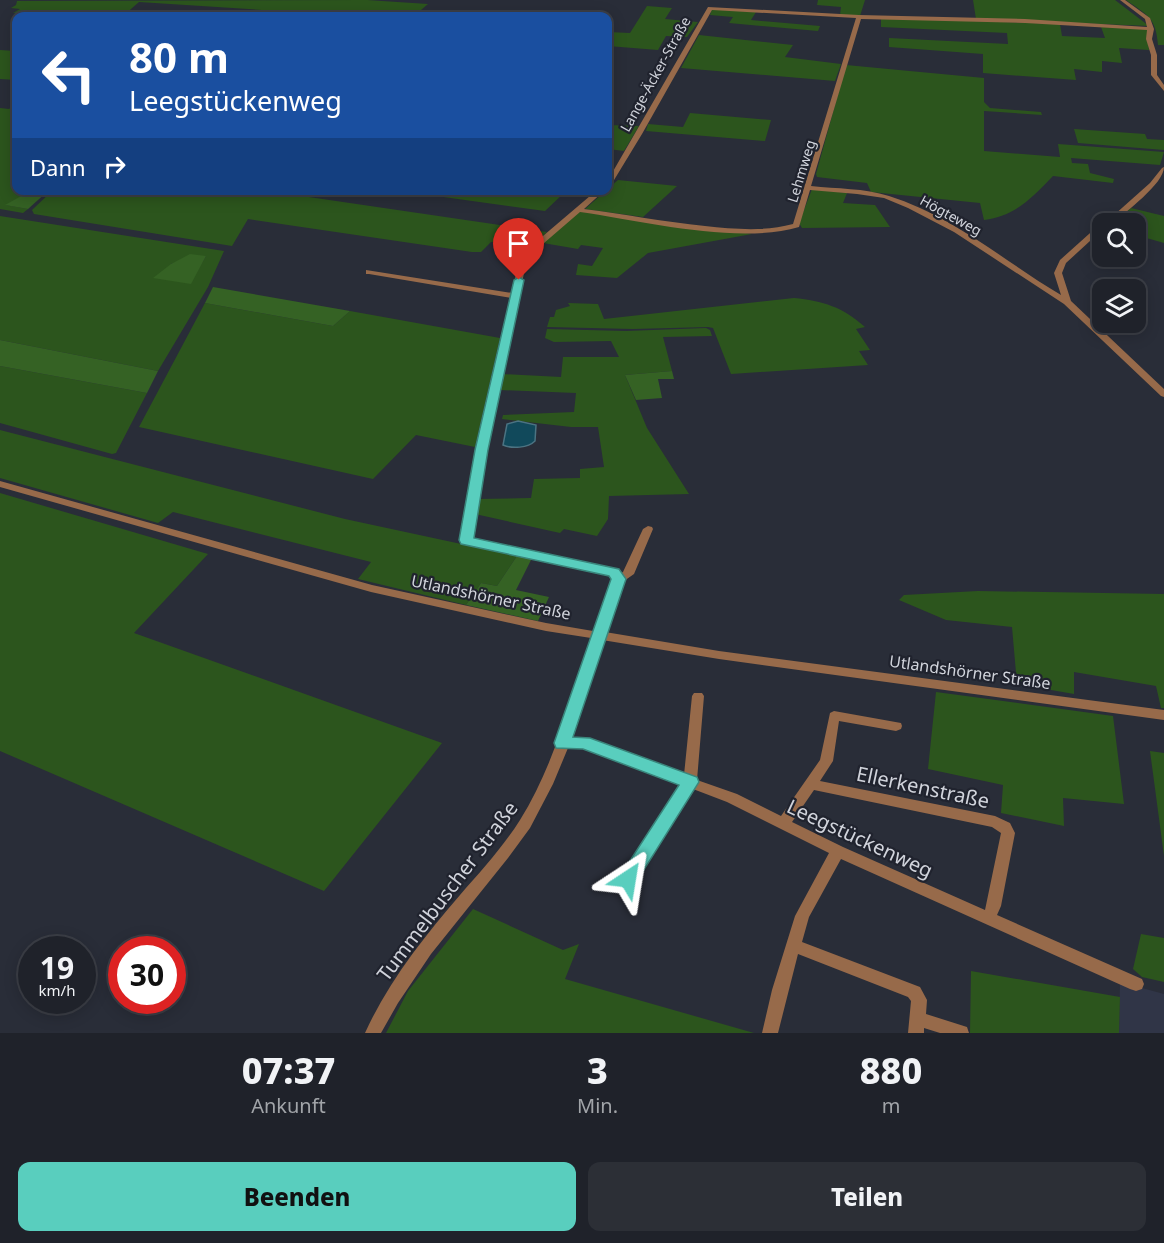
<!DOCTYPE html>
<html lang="de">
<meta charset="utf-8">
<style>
:root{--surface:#1f222a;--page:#2c2f36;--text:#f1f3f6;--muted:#a1a4a8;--line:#3c3f47;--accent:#59cebe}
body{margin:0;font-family:"Noto Sans",sans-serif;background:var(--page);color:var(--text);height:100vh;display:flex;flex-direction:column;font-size:22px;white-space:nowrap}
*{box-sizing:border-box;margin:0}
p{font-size:20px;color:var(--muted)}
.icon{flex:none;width:33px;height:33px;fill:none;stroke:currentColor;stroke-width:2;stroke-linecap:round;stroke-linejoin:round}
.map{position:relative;height:1033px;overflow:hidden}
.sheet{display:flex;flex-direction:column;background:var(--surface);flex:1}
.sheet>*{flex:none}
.banner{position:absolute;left:12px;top:12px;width:600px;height:183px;border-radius:12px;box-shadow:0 3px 15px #0003,0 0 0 2px var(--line);background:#1a4fa0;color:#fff;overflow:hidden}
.buttons{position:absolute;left:1092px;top:213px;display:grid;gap:12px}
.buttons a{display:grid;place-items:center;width:54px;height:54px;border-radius:12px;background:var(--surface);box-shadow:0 3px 15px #0003,0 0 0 2px var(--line);font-size:30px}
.speed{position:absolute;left:18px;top:936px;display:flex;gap:12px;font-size:30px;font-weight:700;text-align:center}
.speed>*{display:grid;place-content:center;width:78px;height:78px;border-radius:50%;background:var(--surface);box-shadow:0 3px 15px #0003,0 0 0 2px var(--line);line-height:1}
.speed small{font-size:15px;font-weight:400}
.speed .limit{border:9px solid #d22;background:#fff;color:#111}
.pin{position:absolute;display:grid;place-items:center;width:51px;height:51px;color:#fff;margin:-62px -26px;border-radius:50% 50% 50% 0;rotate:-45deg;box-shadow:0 0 6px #0007}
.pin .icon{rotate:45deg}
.me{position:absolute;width:66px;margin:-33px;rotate:33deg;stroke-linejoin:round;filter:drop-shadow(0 0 4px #0008)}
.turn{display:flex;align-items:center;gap:21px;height:126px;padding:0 18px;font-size:27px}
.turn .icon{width:78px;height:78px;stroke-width:2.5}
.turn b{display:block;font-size:42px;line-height:51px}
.then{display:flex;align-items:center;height:57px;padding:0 18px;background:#0003;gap:12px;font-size:22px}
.eta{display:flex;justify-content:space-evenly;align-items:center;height:102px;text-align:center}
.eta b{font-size:36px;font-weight:800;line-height:42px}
.button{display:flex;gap:12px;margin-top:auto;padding:12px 18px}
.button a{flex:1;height:69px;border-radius:12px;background:var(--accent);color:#111;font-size:24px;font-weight:800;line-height:69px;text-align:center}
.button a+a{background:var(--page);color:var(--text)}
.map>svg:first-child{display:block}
</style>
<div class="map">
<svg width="1164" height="1033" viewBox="0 0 1164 1033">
<rect width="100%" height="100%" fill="#292d38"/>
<path fill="#303547" d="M1120,982L1164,994V1033H1119Z"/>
<path fill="#2c551d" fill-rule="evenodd" d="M367,0L428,4L414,16H357L139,2L123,16L13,13L20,9L11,8L16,5L17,1H0Z
M818,0H865L860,16L840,15L841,7L817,5Z
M973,0H1115L1149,26L976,19Z
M1126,0H1164V45H1158C1156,17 1147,15 1126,0Z
M647,6L672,8L665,19L698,22L687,37L666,36L658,50L608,46V32L630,33Z
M712,9L756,12L751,20L820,26L818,31L729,23L733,17L710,15Z
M242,10L348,16H234Z
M881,18L1060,24L1062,36L1105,38L1101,27L1147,29L1149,50L1119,48L1122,63L1102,61V72L1074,69L1076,80L983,73V54L889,47V38L1008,44L1007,33L881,27Z
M699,35L793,45L785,57L841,64L835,81L681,68Z
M0,50L16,51V80L0,79Z
M846,65L984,78V102L990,108L1041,112L1042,115L984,111V151L1060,157L1058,144L1164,152L1160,165L1071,158L1072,163L1088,164L1090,173L1114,179L1113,183L1053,176C1032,198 1015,216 984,220L980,203L871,192L867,183L817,177L816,174Z
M16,103V190L32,191L6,205L28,209L23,213L0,209V108L9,109Z
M690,113L771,120L765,141L646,131L648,124L683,127Z
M608,125L639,126L624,151L608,149Z
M1074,129L1145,134L1147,139L1164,140V150L1078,143Z
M618,180L677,186L643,217L585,209Z
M812,189L847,193L843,203L875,205L890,227L802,228L799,223Z
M52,191H268L547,232L532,246L491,242L481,252H472L248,219L232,246L34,214L32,210Z
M400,191H598L592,195L565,192L545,211Z
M1131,208L1164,216V243L1136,235V224L1115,223Z
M579,212H584L752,234L648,253L617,278L576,275L578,264L592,266L603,248L581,245L578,249L543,243Z
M0,216L224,251L208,287L158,371L0,340ZM206,256L191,282L171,264L176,262Z
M794,298C823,301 843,307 865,327L856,329L870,350L859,351L868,365L731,374L713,328L708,327L633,329L547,327L550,317H554L556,310L570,306L568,303L598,304L604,319Z
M205,303L333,326L350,311L500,338L475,447L416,435L373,479L139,427Z
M706,328L710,330L712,336L663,337L672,371L625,375L647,428L689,494L609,496L608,519L597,536L564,529L560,533L475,514L477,499L531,498L534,479L580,478V469L604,467L598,427H571L502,419L503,415L574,412L576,393L500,390L502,374L561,377L563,357H619L611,341L554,342L545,338L547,329L626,331Z
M0,366L147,393L116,453L112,454L0,423Z
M0,430L345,519L517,556L497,586L481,583L466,605L358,579L371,562L173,512L158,523L0,478Z
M0,493L208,554L134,633L442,743L324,891L0,751Z
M978,591L1164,594V708H1161L1156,686L1074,672V694L1017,684L1012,627L946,620L899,600L904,595Z
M936,692L1113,716L1124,804L1063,798L1064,826L1001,813L1003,785L928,769Z
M1150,751L1164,753V856Z
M473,909L563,950L579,944L565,979L754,1033H386L408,991Z
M1141,934L1164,938V982L1142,977L1133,969Z
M971,971L1120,997L1119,1033H970Z"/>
<path fill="#356224" d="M32,190L48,191L28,209L5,205Z
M190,254L206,256L191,284L153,278L171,264Z
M213,287L350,311L333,326L205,303Z
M0,340L158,371L147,393L0,366Z
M672,371L674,379H658L662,398L636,400L625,375Z
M517,556L532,558L516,590L549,597L538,621L466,605L481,583L497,586Z"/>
<path fill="#11495b" stroke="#4b7382" stroke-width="1.5" d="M518,421L536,425L535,441C528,448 512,449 503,445L507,424Z"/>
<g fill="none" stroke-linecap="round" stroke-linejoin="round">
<path fill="#976a4a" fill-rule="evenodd" d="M1120,0H1125L1150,18L1154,29L1152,39L1157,55V75L1164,85V91L1151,75V55L1146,39L1147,30L1025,23L861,19L811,186C837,189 864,188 889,196C953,216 1004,261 1061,295L1054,273L1060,260L1099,225H1102V230L1066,263L1062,273L1071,301L1164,389V397L1161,396L1064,304L954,232L908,208L884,198L857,194L810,190L799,227C737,245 644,221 580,212L529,256L526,264L486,450L472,539L613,569L620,574L623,572L643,529L648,526L652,527L653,529L634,574L624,581L605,632L719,651L1164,710V720L719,659L602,640L571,738L589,740L684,775L692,696L694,693H702L704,696L697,780L737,794L781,816L820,760L830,713L834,711L901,723L902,726L901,729L896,731L839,721L833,761L820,781L995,816L1010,823L1015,833L1001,906L997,915L1142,979L1144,984L1142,989L1136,991L1130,989L841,859L809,917L802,942L920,987L927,1000L926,1014L967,1027L969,1033H940L924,1028V1033H908L911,1001L908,997L798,954L778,1033H762L772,990L795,916L829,853L727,802L693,789L633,883L628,885L623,883L621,879L623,875L681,785L583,748H568L553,784L530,828L508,858L431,954L398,1003L381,1033H365C388,982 424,937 460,895C481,871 503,847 520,820C555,764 570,700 591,638L546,631L371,592L0,487V481L372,585L546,623L593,631L613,580L609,576L466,544L461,541L476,450L511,298L369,274H366V270L512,293L518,264L523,253L597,190H605L584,209C625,214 664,222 705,226C734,229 764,232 793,224L856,18L712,10L642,134L611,185L608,187V180L708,7L859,15L1025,19L1147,27L1145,19ZM814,790L992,827L1001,833L985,910L843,847L792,822Z
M1164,167C1164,184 1125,212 1112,224H1104L1150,183L1162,168Z"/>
</g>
<path fill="#59cebe" stroke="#3a867c" stroke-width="1.5" d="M519,277L524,280L488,450L474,538L619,569L626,579L573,737L590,738L697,777L699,782L635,884L628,887L622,884L619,879L622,873L679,785L583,749L556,748L554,743L611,579L609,576L461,544L459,540L475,450L514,280Z"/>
<g text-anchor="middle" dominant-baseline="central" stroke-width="4.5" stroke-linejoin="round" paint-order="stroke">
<g font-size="14" fill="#d1d4dc" stroke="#20232e">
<text transform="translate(655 74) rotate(-61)">Lange-Äcker-Straße</text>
<text transform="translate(801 171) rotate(-73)">Lehmweg</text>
<text transform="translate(951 215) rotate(29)">Högteweg</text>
</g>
<g font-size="16" fill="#d1d4dc" stroke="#20232e">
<text transform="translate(491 597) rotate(12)">Utlandshörner Straße</text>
<text transform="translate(970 672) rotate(8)">Utlandshörner Straße</text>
</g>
<g font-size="20" fill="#d1d4dc" stroke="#20232e">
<text transform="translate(923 787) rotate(12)">Ellerkenstraße</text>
<text transform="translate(860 838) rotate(25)">Leegstückenweg</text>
<text transform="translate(447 891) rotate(-53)">Tummelbuscher Straße</text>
</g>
</g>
</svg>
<div class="buttons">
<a><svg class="icon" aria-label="search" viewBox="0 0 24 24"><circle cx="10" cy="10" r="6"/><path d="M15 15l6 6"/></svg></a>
<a><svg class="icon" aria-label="layers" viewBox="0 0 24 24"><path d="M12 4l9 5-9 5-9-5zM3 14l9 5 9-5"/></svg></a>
</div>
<div class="speed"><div>19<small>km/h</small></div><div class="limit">30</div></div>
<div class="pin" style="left:519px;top:280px;background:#d93025"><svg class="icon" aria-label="arrive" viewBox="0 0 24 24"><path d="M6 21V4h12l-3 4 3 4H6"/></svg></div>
<svg class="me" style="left:628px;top:879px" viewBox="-20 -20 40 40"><path d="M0-17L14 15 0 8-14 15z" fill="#59cebe" stroke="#fff" stroke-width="4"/></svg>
<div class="banner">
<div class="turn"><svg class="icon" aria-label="left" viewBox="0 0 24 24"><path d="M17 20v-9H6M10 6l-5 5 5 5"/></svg><div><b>80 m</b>Leegstückenweg</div></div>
<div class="then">Dann<svg class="icon" aria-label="right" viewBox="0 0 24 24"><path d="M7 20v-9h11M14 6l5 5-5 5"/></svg></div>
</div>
</div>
<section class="sheet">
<div class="eta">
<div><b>07:37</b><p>Ankunft</p></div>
<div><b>3</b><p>Min.</p></div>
<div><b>880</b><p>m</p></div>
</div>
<div class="button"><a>Beenden</a><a>Teilen</a></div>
</section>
